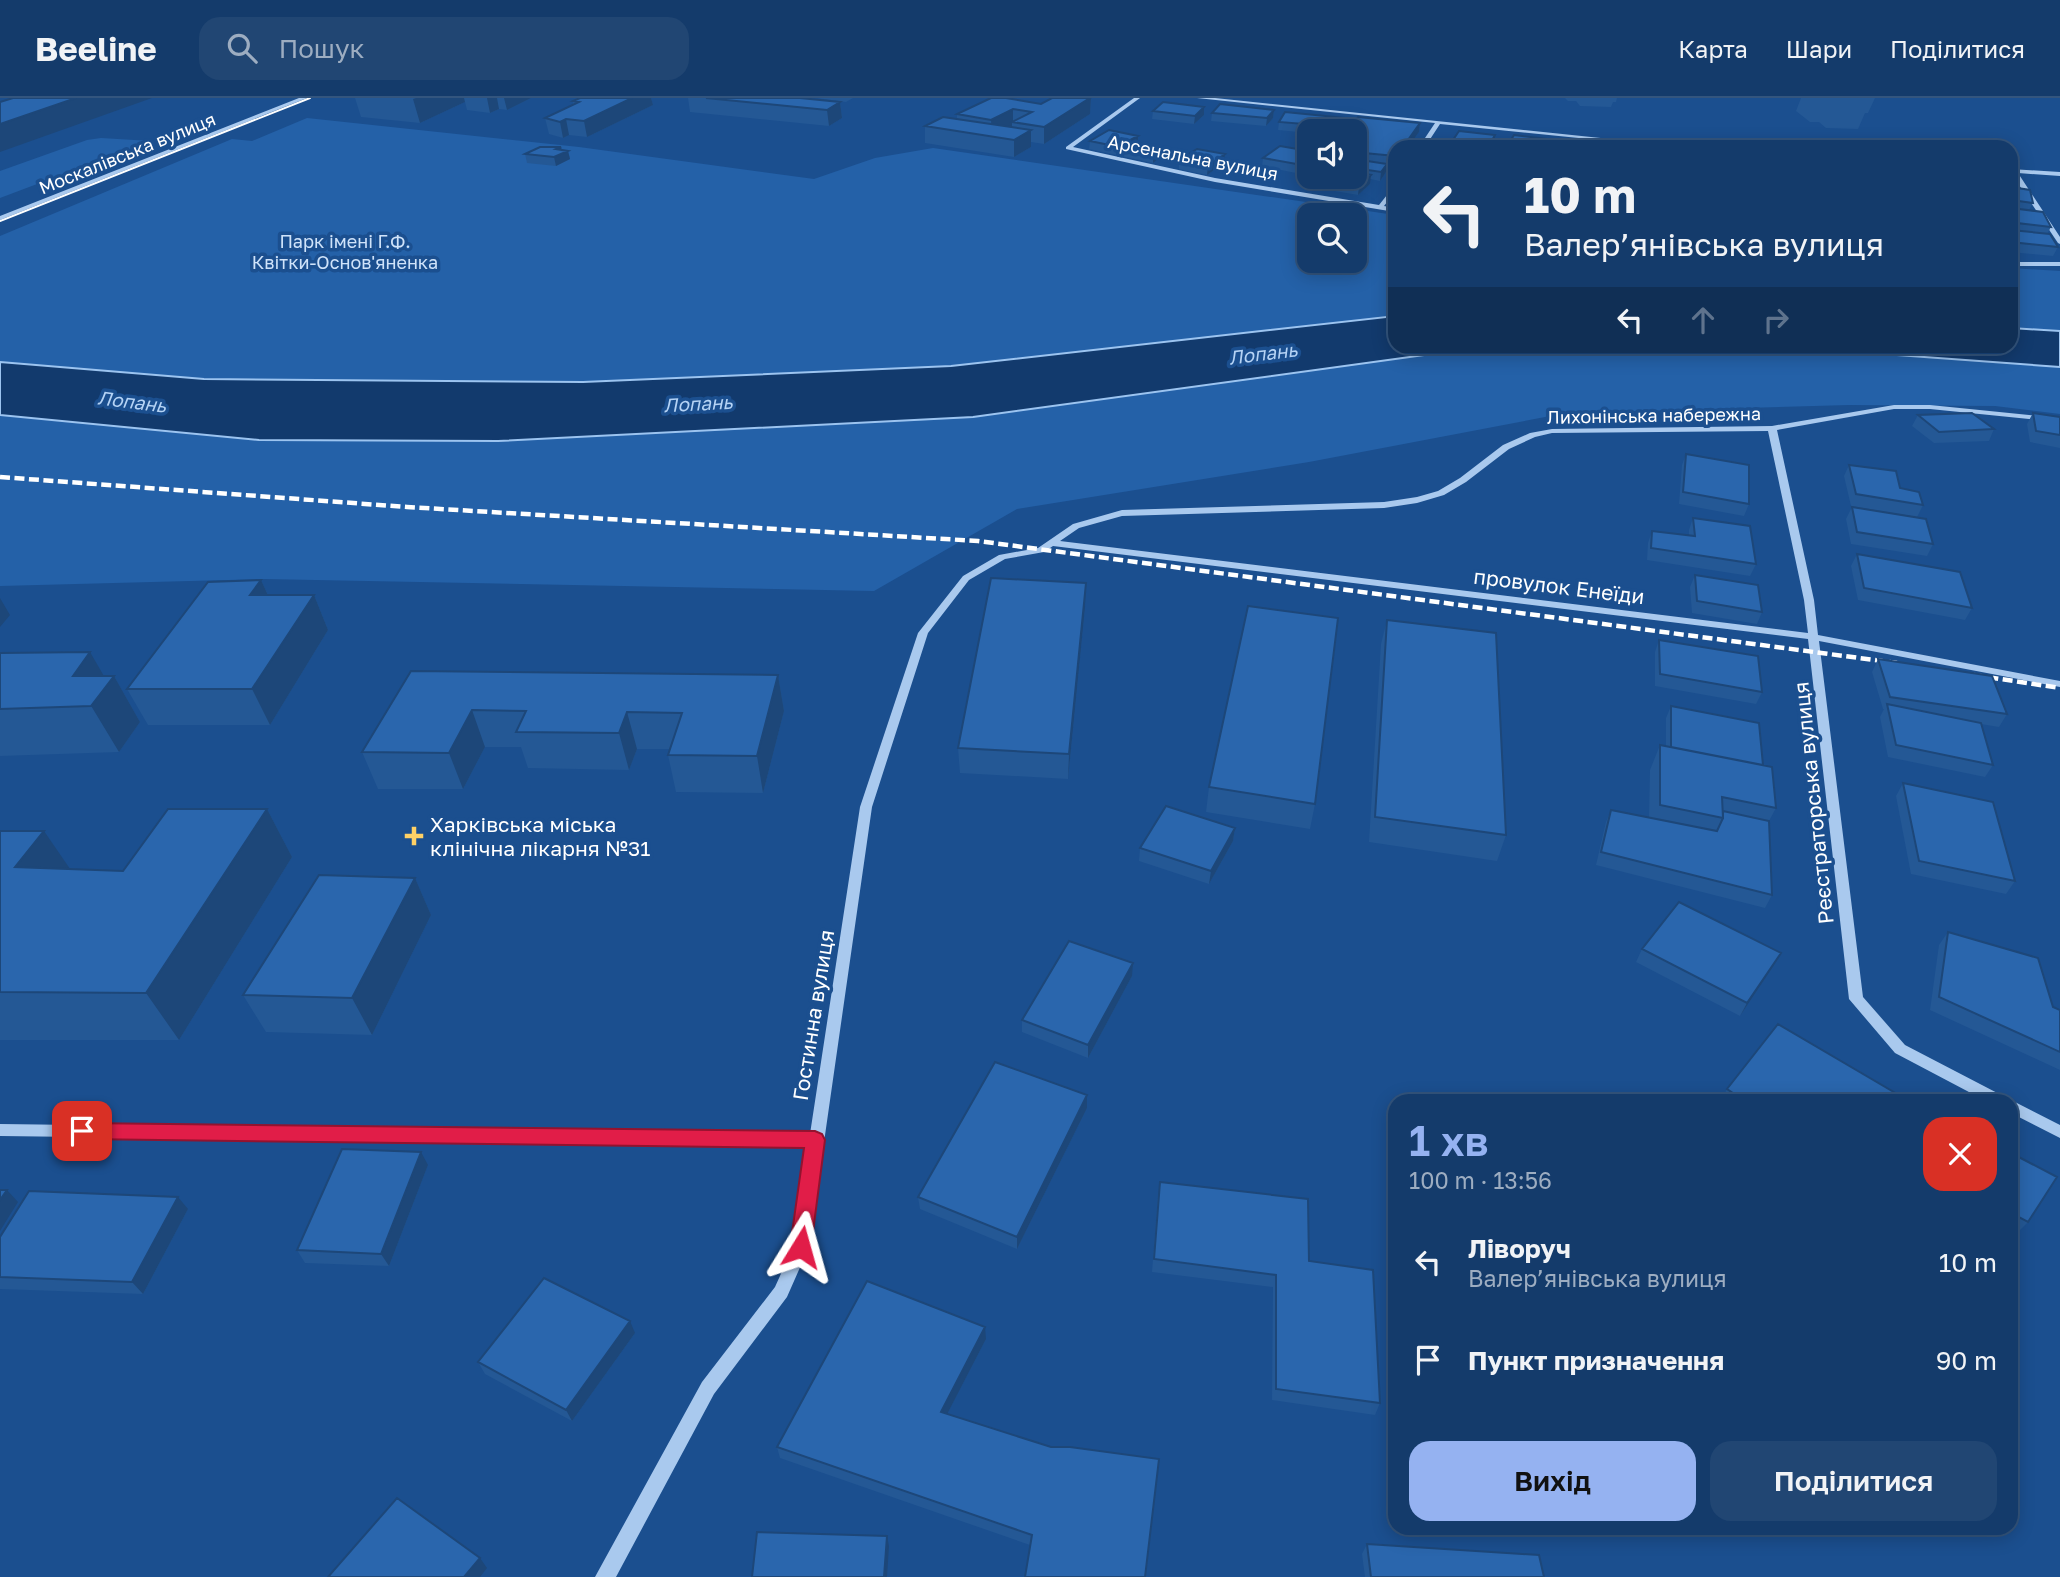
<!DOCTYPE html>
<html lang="uk">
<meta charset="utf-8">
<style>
:root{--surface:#143b6b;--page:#214673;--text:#f1f3f6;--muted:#9dadc1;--line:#33557e;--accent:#95b2f1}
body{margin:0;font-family:"Golos Text",sans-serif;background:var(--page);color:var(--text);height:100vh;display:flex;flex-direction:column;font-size:26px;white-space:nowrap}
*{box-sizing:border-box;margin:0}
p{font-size:23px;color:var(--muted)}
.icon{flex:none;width:38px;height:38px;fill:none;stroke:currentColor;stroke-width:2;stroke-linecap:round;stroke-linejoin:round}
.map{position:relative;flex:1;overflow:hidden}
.details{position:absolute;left:1388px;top:996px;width:630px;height:441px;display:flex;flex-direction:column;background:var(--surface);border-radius:21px;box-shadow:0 4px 18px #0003,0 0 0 2px var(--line)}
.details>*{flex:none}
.hud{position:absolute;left:1388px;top:42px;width:630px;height:214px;border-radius:21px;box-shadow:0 4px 18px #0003,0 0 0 2px var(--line);background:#143b6b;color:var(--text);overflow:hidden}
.controls{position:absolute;left:1297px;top:21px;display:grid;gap:14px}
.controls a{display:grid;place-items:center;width:70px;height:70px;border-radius:14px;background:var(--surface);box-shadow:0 4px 18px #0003,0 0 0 2px var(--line);font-size:35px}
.pin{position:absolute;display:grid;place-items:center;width:60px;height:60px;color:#fff;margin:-30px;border-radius:14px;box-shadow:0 4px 10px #0006}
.me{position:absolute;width:77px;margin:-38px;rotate:8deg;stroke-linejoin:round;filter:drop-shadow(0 0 5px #0008)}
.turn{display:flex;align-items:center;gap:24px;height:147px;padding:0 21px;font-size:32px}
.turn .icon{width:91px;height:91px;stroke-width:2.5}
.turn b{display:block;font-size:49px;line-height:60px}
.lanes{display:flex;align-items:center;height:66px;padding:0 21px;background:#0003;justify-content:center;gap:35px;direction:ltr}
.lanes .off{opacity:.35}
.round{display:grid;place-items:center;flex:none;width:74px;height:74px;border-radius:21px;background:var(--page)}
.summary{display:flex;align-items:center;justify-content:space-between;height:119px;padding:0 21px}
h1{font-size:42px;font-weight:600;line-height:52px;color:var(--accent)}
.cta{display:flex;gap:14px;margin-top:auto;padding:14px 21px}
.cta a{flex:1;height:80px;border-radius:21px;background:var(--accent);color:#111;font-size:28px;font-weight:600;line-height:80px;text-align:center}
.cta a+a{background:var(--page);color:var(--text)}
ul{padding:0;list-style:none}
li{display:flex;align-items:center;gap:21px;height:98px;padding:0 21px}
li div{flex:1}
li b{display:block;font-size:26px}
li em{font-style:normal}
header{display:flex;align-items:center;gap:42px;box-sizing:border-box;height:98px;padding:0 35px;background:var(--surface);border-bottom:2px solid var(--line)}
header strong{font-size:33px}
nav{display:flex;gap:38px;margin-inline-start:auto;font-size:24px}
.search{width:490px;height:63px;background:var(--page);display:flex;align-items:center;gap:18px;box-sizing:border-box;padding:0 24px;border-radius:21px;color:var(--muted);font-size:26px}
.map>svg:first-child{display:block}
</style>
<header>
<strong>Beeline</strong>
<div class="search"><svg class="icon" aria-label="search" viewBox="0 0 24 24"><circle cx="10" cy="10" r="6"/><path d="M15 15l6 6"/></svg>Пошук</div>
<nav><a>Карта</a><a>Шари</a><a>Поділитися</a></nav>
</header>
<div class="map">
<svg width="2060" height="1479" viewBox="0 0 2060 1479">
<rect width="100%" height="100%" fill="#1b4f8f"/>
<path fill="#2461a8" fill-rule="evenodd" d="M307,20L579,49L814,81L875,60L933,50L1395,117V218L951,268L583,284L204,281L0,264V138L232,41L252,43ZM1309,117H1354V163H1309Z
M101,40L151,43L0,100V73L87,42Z
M2011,170L2060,173V233L2011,230Z
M1599,248H1787L2060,269V316L1995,308L1849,307L1566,315L1309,364L1017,411L874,493L264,481L0,488V317L259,342L498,343L966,319L1446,254Z"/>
<path fill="#123a6d" stroke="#9cc4f0" stroke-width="2" d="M1395,218V248L1590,249L1446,254L973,319L498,343L259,342L0,317V264L204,281L583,284L951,268Z
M2011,230L2060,233V269L1787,249L2011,248Z"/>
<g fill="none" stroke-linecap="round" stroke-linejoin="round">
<path fill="#a9c9ee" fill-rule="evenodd" d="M299,0H307L0,122V118Z
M1134,0H1140L1073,49L1215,80L1379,107L1395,87V94L1384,108L1395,110V114L1215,84L1066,51V49Z
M1197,0H1215L1687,49H1668L1440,26L1425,49H1419L1435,25Z
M2011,71L2060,74V78L2018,75L2060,139V146L2058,145L2011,75Z
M2011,164H2060V168H2011Z
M1894,307H1930L2060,320V324L1930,311H1894L1777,332L1814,502L1818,537L2060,583V589L1819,543L1863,899L1905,947L2005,999L2007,1003H1986L1895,955L1849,901L1808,541L1053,448L1044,454L1005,461L969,482L928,535L872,709L809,1149L787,1199L714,1296L616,1479H595L702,1284L775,1189L793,1149L808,1048L0,1038V1026L810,1036L860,709L918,535L963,478L999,457L1038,450L1073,426L1122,412L1384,404L1417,399L1438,393L1460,380L1503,347L1530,335L1552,331L1772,328ZM1768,333L1804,502L1808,535L1060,443L1079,430L1122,418L1384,410L1417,405L1444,397L1466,384L1509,351L1535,339L1552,335Z
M2011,1002L2060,1027V1040L2011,1015V1003H2008Z"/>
<path stroke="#fff" stroke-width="2" d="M0,123L310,0"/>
<path stroke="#fff" stroke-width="4.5" stroke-dasharray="10 4.5" stroke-linecap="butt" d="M0,379L407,409L978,443L1897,565
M1974,577L2060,590"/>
</g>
<path fill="#245895" d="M355,0H531L507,12L499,11L490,15L467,12L465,4L420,25L361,19Z
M580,0H651L653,7L587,39L569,37L563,40L549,36L545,20L573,7V3Z
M688,0H800L840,4L842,20L829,28L690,14Z
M816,0H853L846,4Z
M1091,0L1090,16L1044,46L1031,44V49L1014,59L925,45V28L957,21V16Z
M1565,0H1617L1616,4H1613L1611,9L1580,8L1576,3H1568Z
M1801,0H1875L1868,15H1865L1858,31L1826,30L1819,24H1810L1796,13Z
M1274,12L1273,20L1266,28L1211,23L1212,15Z
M1153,13L1204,17L1194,26L1152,21Z
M1346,20L1345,28L1342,33H1309V35L1278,32L1279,24Z
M1420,25L1419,34L1408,49H1395V67L1387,66L1386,74L1380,83L1370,81V86L1358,97L1311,89L1312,80L1354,79V33Z
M1138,38V45L1161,50V59L1153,65L1089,51L1090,43Z
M1453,42L1493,45L1491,49H1451Z
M562,52L568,53L570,61L556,68L527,65L525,56Z
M1309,53L1301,76L1262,68L1263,60Z
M1179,62L1224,65L1207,77L1179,71Z
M2011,89L2033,105L2029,112L2051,129L2047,136L2058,149L2053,158L2011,154V132L2012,133L2011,130Z
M2033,315L2060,319V350L2030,344L2027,326Z
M1918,317L1994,331L1989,343L1934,345L1912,328Z
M1686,356L1749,406L1744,418L1679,406L1682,367Z
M1849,367L1923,407L1917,419L1851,408L1844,378Z
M1852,409L1933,446L1927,458L1851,446L1846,421Z
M1693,420L1756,466L1750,478L1647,462L1648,445L1652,433L1689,438V432Z
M1857,456L1972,510L1965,522L1858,502L1851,468Z
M1695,477L1762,514L1757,526L1692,515L1690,489Z
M261,482L268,497H314L328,532L270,627H148L127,591Z
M1086,485L1085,509L1068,681L960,675L958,650Z
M1387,522L1506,737L1497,763L1369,744L1381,546Z
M1659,542L1762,594L1756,606L1655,588V554Z
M0,555L104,578H114L140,624L119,654L0,658Z
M1878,561L2007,616L1999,629L1981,626L1993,667L1985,679L1888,659L1880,619L1884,611H1883L1872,574Z
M411,573L778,577L784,613L763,695L676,694L668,657L670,651H637L629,672L528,670L521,649H485L463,691H378L362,654Z
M1671,608L1763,667L1776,710L1769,723L1772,797L1765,810L1596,767L1606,724L1611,712L1649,719L1650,672L1660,647L1666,648V620Z
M1903,685L2015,783L2006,796L1911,776L1896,698Z
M1209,689L1315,706L1310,731L1206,714Z
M267,711L292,759L179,942H0V733L70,771L123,773Z
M1235,730L1233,743L1209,786L1139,763L1140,750Z
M415,780L431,817L372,937L266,934L243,897Z
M1948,834L2053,909L2060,912V972L1930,912L1939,847Z
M1642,851L1781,855L1774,867L1740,918L1636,864Z
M1132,878L1088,960L1022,934V922Z
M1727,991L1909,1003H1721Z
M1087,997V1010L1017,1151L920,1111L918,1099Z
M2011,1055L2028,1124L2016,1136L2011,1133Z
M428,1067L389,1168L305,1165L297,1152Z
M1158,1096L1309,1163L1380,1305L1375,1317L1272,1302L1273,1189L1152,1174Z
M188,1111L143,1196L0,1191V1139Z
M635,1235L572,1323L485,1276L478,1264Z
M986,1241L947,1316L1051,1349L1030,1447L780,1360L777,1349Z
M1367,1446L1544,1479H1365L1362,1456Z"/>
<path fill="#1d4779" d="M76,0H152L0,54V26Z
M416,0H464L465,4L420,25L413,1Z
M487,0H497L499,11L490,15Z
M504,0H531L507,12Z
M632,0H651L653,7L587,39L584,23Z
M1091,0L1090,16L1044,46V29Z
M840,4L842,20L829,28L827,12Z
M1204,9V17L1194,26L1195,18Z
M1013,11V24H1012V28L992,38L991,22Z
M1274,12L1273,20L1266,28L1267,20Z
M1346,20L1345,28L1342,33H1340L1341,29Z
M566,21L569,37L563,40L560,24Z
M1420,25L1419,34L1408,49H1403Z
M1031,32V49L1014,59V42Z
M1495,37L1493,45L1491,49H1489Z
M1138,38V46L1127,52L1128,43Z
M561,49L563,55L568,53L570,61L556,68L554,59L556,51Z
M1161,50V59L1153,65V56Z
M1225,56L1224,65L1207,77L1208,68Z
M1309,62V70L1301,76L1302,67Z
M1387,66L1386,74L1380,83L1381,74Z
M1371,77L1370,86L1358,97L1359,88Z
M261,482L277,517L250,497Z
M1086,485L1085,509L1068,681L1069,656Z
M314,497L328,532L270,627L252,591Z
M0,500L10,517L0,529Z
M90,554L108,585L114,578L140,624L119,654L73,578Z
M778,577L784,613L763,695L757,658Z
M472,612L485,649L463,691L449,655Z
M627,614L637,651L629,672L619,635Z
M267,711L292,759L179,942L146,895Z
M1235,730L1233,743L1209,786L1211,773Z
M44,733L77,781L15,769Z
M415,780L431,817L372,937L352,900Z
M1781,855L1774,867L1740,918L1747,905Z
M1133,865L1132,878L1088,960V947Z
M1087,997V1010L1017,1151V1139Z
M421,1054L428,1067L389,1168L381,1156Z
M7,1092L18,1104L0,1133V1102Z
M178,1099L188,1111L143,1196L132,1184Z
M630,1223L635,1235L572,1323L566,1312Z
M985,1229L986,1241L942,1326L941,1314Z
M887,1438L889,1448L887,1479H884Z
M480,1460L487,1470L480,1479H464Z"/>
<path fill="#2a66ad" stroke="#1d4779" stroke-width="2" d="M13,0H76L0,26V4Z
M580,0H632L584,23L566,21L560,24L545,20L579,4L573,3Z
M706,0H800L840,4L827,12Z
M991,0H1006L1041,6L1052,0H1090L1044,29L1012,24L1032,14L1013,11L991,22L957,16Z
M1163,4L1204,9L1195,18L1153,13Z
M1220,6L1274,12L1267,20L1212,15Z
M1285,14L1346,20L1341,29L1279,24Z
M943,19L1031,32L1014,42L925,28Z
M1358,19L1420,25L1403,49H1395V58L1354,54V33H1347Z
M1109,32L1138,38L1128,43L1161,50L1153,56L1090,43Z
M1459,33L1495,37L1490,46L1453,42Z
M1514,37L1557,42L1553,49H1522L1508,47Z
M1581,43L1642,49H1579Z
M1280,48L1309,53V62L1302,67L1263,60Z
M540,49H561L556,51L568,53L554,59L525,56Z
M1197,51L1225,56L1208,68L1179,62Z
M1354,61L1387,66L1381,74L1354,70Z
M1354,74L1371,77L1359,88L1312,80L1314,79H1354Z
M2011,89L2030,92L2033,105L2011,102Z
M2011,110L2043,114L2051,129L2017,125Z
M2011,132L2050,136L2058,149L2011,144Z
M1972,315L1994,331L1939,334L1918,317Z
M2033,315L2060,319V337L2036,333Z
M1686,356L1749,367V406L1683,394Z
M1849,367L1896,373L1900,390L1919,394L1923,407L1856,396Z
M1852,409L1926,421L1933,446L1857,434Z
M1693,420L1750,428L1756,466L1651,450L1652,433L1695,438Z
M1857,456L1960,474L1972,510L1864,490Z
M1695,477L1758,487L1762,514L1697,503Z
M991,480L1086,485L1069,656L958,650Z
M261,482L250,497H314L252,591H127L208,484Z
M1248,508L1338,520L1315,706L1209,689Z
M1387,522L1496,535L1506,737L1375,719Z
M1659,542L1758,558L1762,594L1660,576Z
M90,554L73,578H114L91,608L0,611V555Z
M1878,561L1992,578L2007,616L1890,599Z
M411,573L778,577L757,658L668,657L682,615L627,614L619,635L516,634L526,613L472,612L449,655L362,654Z
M1887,606L1981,625L1993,667L1896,647Z
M1671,608L1759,625L1763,667L1671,649Z
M1660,647L1772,669L1776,710L1722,699L1723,720L1660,707Z
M1903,685L1993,704L2015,783L1919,763Z
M1166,708L1235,730L1211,773L1140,750Z
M168,711H267L146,895L0,894V733H44L15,769L123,773Z
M1611,712L1717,733L1723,720V713L1769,723L1772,797L1601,754Z
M319,777L415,780L352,900L243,897Z
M1679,804L1781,855L1747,905L1642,851Z
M1948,834L2038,860L2053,909L2060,912V954L1939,899Z
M1069,843L1133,865L1088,947L1022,922Z
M1778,926L1909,1003H1745L1727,991Z
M995,964L1087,997L1017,1139L918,1099Z
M342,1051L421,1054L381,1156L297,1152Z
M2011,1055L2057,1079L2028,1124L2011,1115Z
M1160,1084L1308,1101L1309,1163L1373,1172L1380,1305L1276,1291V1177L1154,1161Z
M0,1092H7L0,1102Z
M29,1093L178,1099L132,1184L0,1179V1139Z
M544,1180L630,1223L566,1312L478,1264Z
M867,1183L985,1229L941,1314L1051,1349H1070L1159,1361L1145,1479H1025L1032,1437L777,1349Z
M397,1400L480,1460L464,1479H328Z
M757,1434L887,1438L884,1479H752Z
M1367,1446L1539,1457L1544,1479H1371Z"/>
<path fill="#e11d48" stroke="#92132f" stroke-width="2" d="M82,1025L815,1033L822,1036L825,1042L811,1149L808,1155L801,1158L793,1155L790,1149L804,1050L82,1041L75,1039L72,1033L75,1027Z"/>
<path fill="#ffd166" stroke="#1b4f8f" stroke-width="2.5" d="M410.5 727.5h7v7h7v7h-7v7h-7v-7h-7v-7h7z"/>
<g text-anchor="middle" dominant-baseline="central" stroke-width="7" stroke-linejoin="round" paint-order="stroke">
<g font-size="18" fill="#fff" stroke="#1b4f8f">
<text transform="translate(127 55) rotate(-22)">Москалівська вулиця</text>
<text transform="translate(1193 59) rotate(11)">Арсенальна вулиця</text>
<text transform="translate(1654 317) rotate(-1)">Лихонінська набережна</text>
</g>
<g font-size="18" fill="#cfe3fa" stroke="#1b4f8f">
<text x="345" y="143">Парк імені Г.Ф.<tspan x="345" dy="21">Квітки-Основ'яненка</tspan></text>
</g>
<g font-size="19" font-style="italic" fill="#b5d3f5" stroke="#1b4f8f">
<text transform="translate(1263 255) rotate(-7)">Лопань</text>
<text transform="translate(132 303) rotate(7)">Лопань</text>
<text transform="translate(698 305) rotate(-3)">Лопань</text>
</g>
<g font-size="21" fill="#fff" stroke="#1b4f8f">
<text transform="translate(1559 488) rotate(7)">провулок Енеїди</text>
<text transform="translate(1813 705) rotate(-96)">Реєстраторська вулиця</text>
<text transform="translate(813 917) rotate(-81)">Гостинна вулиця</text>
</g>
<g font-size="21" fill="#fff" stroke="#1b4f8f" text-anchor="start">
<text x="430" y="726">Харківська міська<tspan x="430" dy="24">клінічна лікарня №31</tspan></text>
</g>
</g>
</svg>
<div class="controls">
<a><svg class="icon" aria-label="sound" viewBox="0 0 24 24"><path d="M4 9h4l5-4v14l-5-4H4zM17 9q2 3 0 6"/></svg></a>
<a><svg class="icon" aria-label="search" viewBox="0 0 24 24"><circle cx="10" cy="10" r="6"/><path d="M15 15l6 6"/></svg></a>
</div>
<div class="pin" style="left:82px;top:1033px;background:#d93025"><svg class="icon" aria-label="arrive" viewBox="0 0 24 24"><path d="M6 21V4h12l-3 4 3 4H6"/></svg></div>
<svg class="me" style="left:801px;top:1149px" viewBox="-20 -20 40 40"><path d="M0-17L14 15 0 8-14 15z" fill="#e11d48" stroke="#fff" stroke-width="4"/></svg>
<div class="hud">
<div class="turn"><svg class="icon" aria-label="left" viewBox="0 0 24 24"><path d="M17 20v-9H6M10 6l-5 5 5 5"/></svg><div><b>10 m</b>Валер’янівська вулиця</div></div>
<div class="lanes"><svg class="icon" aria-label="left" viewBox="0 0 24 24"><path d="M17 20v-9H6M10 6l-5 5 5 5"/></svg><svg class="icon off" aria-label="ahead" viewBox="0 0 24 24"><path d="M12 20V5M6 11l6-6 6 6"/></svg><svg class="icon off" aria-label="right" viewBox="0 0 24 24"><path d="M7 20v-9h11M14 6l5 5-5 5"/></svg></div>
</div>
<section class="details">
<div class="summary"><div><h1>1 хв</h1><p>100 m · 13:56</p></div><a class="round" style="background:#d93025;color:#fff"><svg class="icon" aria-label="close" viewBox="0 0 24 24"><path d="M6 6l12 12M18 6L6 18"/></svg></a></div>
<ul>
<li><svg class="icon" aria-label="left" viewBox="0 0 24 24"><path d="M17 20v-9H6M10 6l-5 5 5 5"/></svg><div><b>Ліворуч</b><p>Валер’янівська вулиця</p></div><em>10 m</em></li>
<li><svg class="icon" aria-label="arrive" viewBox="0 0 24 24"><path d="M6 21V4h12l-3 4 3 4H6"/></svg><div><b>Пункт призначення</b></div><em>90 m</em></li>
</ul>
<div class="cta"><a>Вихід</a><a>Поділитися</a></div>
</section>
</div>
